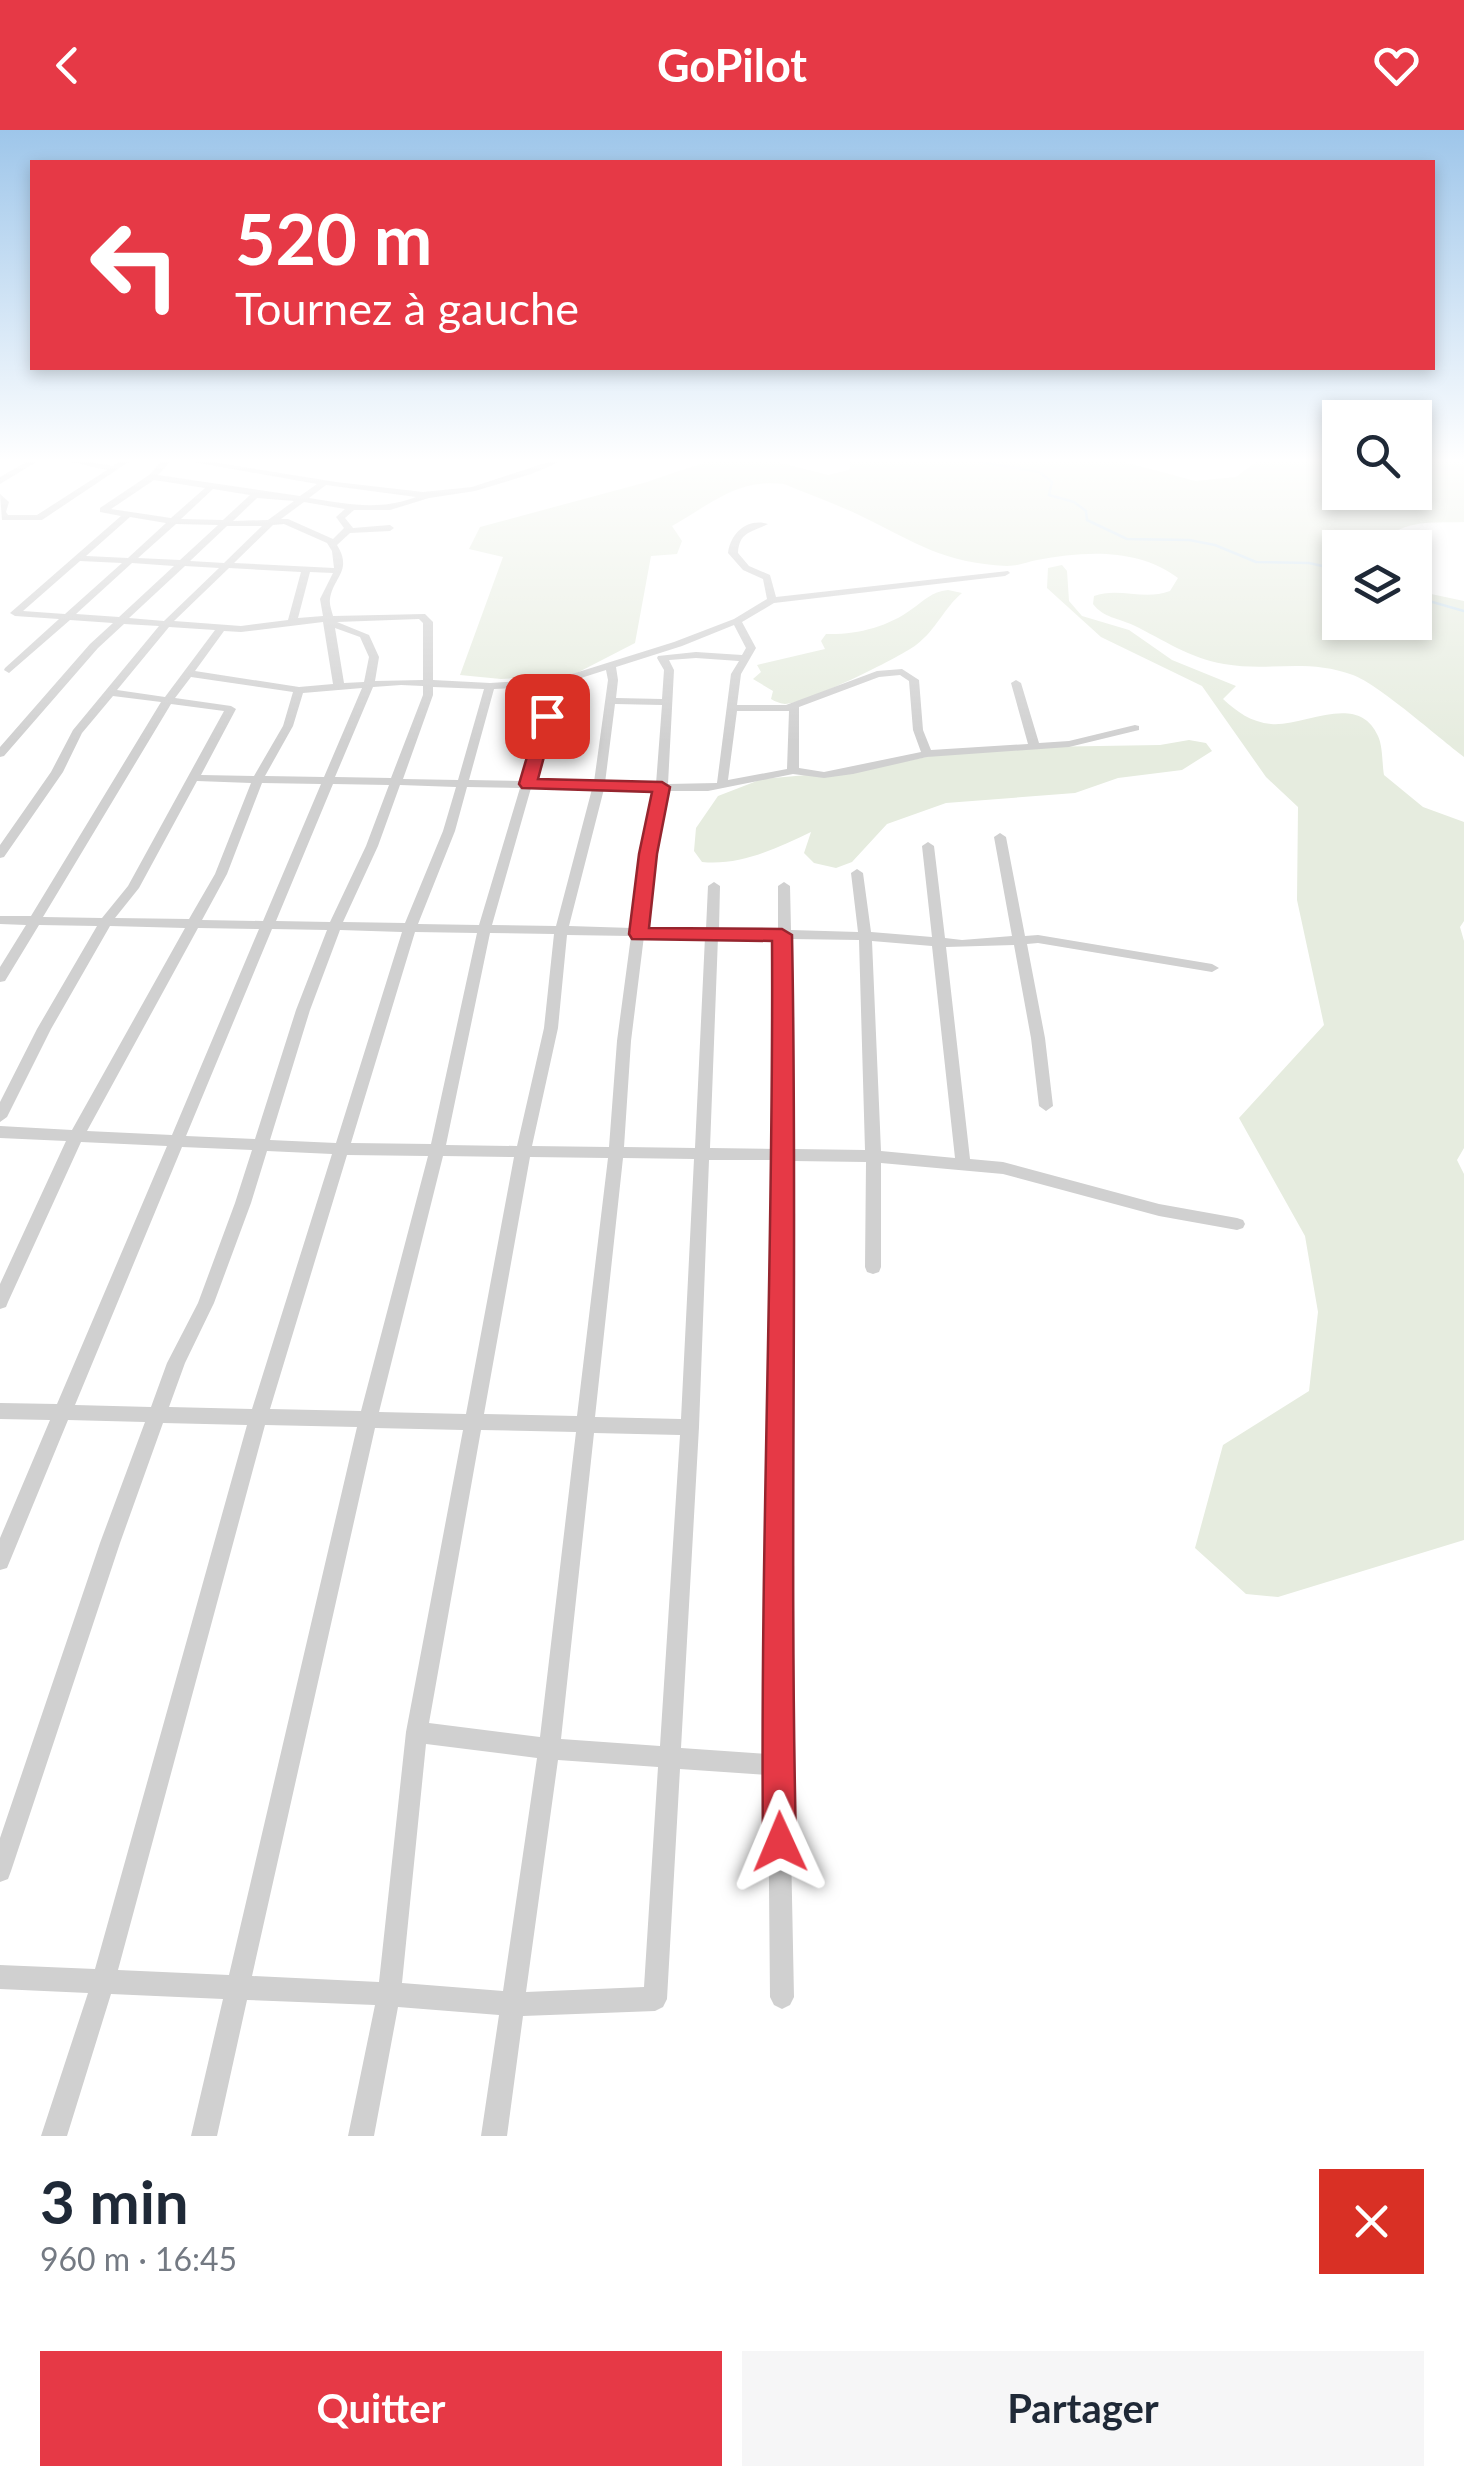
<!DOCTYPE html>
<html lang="fr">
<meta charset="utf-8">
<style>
:root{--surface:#fff;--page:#f6f6f7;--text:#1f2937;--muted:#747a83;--accent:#e63946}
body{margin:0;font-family:Lato,sans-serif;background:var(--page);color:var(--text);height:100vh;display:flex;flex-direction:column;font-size:38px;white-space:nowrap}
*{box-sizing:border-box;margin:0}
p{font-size:32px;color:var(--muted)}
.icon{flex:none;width:55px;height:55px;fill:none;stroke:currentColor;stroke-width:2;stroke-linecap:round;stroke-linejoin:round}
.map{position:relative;height:2006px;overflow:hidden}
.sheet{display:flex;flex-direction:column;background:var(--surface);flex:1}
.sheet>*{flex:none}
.top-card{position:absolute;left:30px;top:30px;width:1405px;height:210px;border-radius:0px;box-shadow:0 5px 15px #0003;background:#e63946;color:#fff;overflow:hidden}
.buttons{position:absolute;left:1322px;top:270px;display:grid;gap:20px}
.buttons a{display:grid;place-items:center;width:110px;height:110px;border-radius:0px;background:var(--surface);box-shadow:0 5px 15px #0003;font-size:50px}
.pin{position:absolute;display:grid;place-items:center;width:85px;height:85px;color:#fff;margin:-42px;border-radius:20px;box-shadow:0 5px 15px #0006}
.me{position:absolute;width:110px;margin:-55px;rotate:359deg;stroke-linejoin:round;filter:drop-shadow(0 0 8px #0008)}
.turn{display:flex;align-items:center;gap:35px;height:210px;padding:0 40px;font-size:45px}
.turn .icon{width:130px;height:130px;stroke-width:2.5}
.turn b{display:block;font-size:70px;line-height:85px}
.round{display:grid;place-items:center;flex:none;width:105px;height:105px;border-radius:0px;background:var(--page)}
.headline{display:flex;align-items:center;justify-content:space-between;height:170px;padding:0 40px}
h1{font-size:60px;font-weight:700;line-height:75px}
.cta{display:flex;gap:20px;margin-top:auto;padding:20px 40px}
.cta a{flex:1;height:115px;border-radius:0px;background:var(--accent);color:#fff;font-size:40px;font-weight:700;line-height:115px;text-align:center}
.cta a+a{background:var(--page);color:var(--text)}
header{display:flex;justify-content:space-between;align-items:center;height:130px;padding:0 40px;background:var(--accent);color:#fff;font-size:45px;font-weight:700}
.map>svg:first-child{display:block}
</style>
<header><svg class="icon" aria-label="back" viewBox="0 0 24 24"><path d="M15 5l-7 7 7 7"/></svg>GoPilot<svg class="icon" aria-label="heart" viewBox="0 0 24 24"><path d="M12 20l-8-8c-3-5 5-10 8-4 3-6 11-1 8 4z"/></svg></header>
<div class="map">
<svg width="1464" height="2006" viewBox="0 0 1464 2006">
<rect width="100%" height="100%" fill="#fff"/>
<path fill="#e6ecdf" d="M709,331H774L828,345L849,340L851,331H1121L1195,351L1236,347L1257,331H1340V362H1415V331H1464V392C1424,393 1405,389 1374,417L1340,418V492H1415V456L1431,464L1464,471V627C1439,608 1378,554 1353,545C1306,528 1270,542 1224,534C1189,528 1164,510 1133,495C1118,488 1104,488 1093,474L1094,466C1119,457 1144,471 1170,461L1178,448C1138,418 1085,421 1037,430C1026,432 1019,436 1007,436C943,433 917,413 863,387C837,374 810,365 784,354C736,348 710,375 672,396L682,411L677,424L651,426L635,513L573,545L501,549L460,545L503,427L469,419L480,397L647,352Z
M1062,435L1067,441L1069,471L1082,486L1129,500L1172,530L1236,556L1223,569C1237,582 1251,592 1271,594C1304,597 1358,561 1378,606C1383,617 1382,634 1384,645L1423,677L1464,692V791L1460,797L1464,811V1018L1457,1030L1464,1044V1410L1278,1467L1246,1464L1195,1418L1223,1315L1309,1261L1318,1182L1305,1106L1239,988L1324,895L1297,770L1298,677L1266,647L1202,556L1101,507L1047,458L1048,438Z
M948,460L962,463C943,479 937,499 916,515C897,529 807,573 785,574C782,574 774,571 771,569L773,561L753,549L761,542L757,535L825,519L821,511L826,504C856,505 888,497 912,479C925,470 931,462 948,460Z
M1189,610L1206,613L1212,621L1182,640L1118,648L1075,663L946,673L887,694L852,732L836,738L814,733L804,723L811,702C777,718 741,736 702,732L694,721L696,698L718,666L762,649L863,640L931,626L1038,617L1160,615Z"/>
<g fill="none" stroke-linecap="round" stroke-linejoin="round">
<path stroke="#cfe2ee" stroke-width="2.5" d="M974,331L1039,342L1052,352L1049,365L1074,372L1086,381L1087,390L1127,409L1189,410L1215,415L1256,432L1309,433L1340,440
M1415,467L1464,481"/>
<path fill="#d0d0d0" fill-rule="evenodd" d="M28,331H38L0,354V347Z
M67,331H84L113,336L120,331H130L42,390H2L0,364L9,372L6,382L8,385H37L107,340Z
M162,331H171L158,345L300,366L317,354L187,331H207L336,352L423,362L472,357L551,331H562L531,344L475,361L429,368L390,380H354L345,388L353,398L390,395L394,398L390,401L350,403L337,415C353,441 333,447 330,469C329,475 332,481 333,486L425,484L433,492V550L490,553L556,549L674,512L734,489L767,469L763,449L743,440L728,423C731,402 748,388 768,394C753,402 739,401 738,423L749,436L770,445L776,467L1008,441L1010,443L1005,446L774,473L742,492L756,518L741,544L737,575H786L877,541L902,539L919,550L923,600L931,620L1028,614L1011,553L1016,550L1021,553L1039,613L1069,611L1135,595L1139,596V600L1069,617L927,627L853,644L824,648L793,644L708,661H667L654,723L645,798L706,799L708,756L714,752L720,756L719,799L778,800V756L784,752L790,756L791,800L858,802L851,743L857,739L863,743L871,802L932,807L922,716L928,712L934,716L945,808L962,810L1012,806L994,707L1000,703L1006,707L1025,806L1038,805L1212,834L1219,838L1212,842L1038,813L1027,814L1045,908L1053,976L1046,981L1039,976L1031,908L1014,815L946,817L970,1029L1003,1032L1159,1074L1237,1088L1243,1090L1245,1094L1243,1098L1237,1100L1159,1086L1003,1044L881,1033V1137L879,1142L873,1144L867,1142L865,1137L866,1032L793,1031L786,1468L794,1867L790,1875L782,1879L774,1875L770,1867L768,1645L680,1639L667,1869L663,1877L655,1881L523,1886L507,2006H481L499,1885L398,1877L374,2006H348L375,1875L247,1870L217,2006H191L223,1869L111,1864L67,2006H41L88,1863L0,1859V1835L95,1839L247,1295L163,1293L120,1413L11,1741L8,1749L0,1752V1708L100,1413L145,1292L68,1290L7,1438L0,1440V1408L50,1290L0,1289V1273L57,1274L167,1016L81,1012L8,1172L6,1177L0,1179V1154L66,1011L0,1008V996L72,1000L185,798L110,796L51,899L7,987L0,992V972L37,899L97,796L39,795L5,851L0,852V837L26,795L0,794V786H31L161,572L113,566L82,603L63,642L4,727L0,728V715L51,642L73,600L159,496L124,494L98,518L4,626L0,627V617L90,514L113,493L70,490L9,543L4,540L5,538L59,489L15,486L10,483L121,386L100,382V378L149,345ZM154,350L205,358L171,388L111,379ZM326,355L416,367C380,381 346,374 309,368ZM213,359L250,365L223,390L181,389ZM257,368L294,371L268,390L233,391ZM304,372L345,379L336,387L344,398L333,409L288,389H281ZM130,387L166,393L128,428L86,426ZM176,394L218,395L180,430L138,428ZM284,394L327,413L332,421L334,438L234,433L273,395ZM227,396H262L224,433L190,431ZM80,431L122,433L65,484L23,481ZM132,433L174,436L119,487L76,484ZM185,436L219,438L164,491L129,488ZM229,438L301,442L288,490L241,496L174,491ZM310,442L333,443L320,469L323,486L298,488ZM419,489L423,493V550L375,551L379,527L369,505L337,492ZM323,492L333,554L299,557L195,541L224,501L241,502ZM734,495L746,518L742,525L696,522L658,526L657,528L664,540L662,569L616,568L618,550L616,537L682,516ZM169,497L215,500L165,567L117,560ZM335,498L360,507L369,527L364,552L344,553ZM696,528L739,531L731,544L717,653L668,654L674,540L669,530ZM606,540L608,550L594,652L533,651L562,554ZM900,545L909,551L913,600L921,622L824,642L799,638V577L879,547ZM191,547L293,562L283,596L254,646L201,645L236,579L231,576L175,568ZM401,555L423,556V565L391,648L335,647L373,557ZM551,556L522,651L469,650L494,559ZM433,557L484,559L458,650L403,649L433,565ZM362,558L324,647L265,646L293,596L303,563ZM171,574L224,581L128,756L102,788L43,787ZM615,574L662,575L656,654L605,653ZM737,581H789L787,639L728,650ZM197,651L251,653L215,744L189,789L115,788L139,758ZM262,653L321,654L263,791L202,790L227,744ZM333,654L389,655L366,716L330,792L276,791ZM400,655L456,657L443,701L405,793L343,792L378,716ZM467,657L520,658L479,795L418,794L455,701ZM531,658L592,659L556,796L492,795ZM604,659L656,660L642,723L632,798L569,796ZM198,798L259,799L172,1005L87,1001ZM272,799L327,800L296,880L255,1009L186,1006ZM340,800L402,802L336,1013L270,1010L310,880ZM415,802L477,803L431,1014L351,1013ZM490,803L554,804L544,898L517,1016L446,1015ZM567,805L631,806L617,911L609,1017L532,1016L558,898ZM644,806L705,807L695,1018L624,1017L631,911ZM718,807L778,809L777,1019L710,1018ZM791,809L859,810L865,1020L793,1019ZM872,811L932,816L955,1028L881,1021ZM182,1017L252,1020L235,1073L198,1173L167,1233L151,1277L75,1275ZM267,1021L332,1024L252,1279L169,1277L185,1233L214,1173L251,1073ZM347,1025L428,1026L361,1281L270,1279ZM443,1026L514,1027L466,1284L379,1282ZM530,1027L608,1028L577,1286L484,1284ZM623,1028L694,1029L681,1289L595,1287ZM709,1030H777L766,1468L768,1624L681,1618L699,1297ZM265,1295L357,1297L229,1845L118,1840ZM375,1298L463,1300L406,1602L379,1852L252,1846ZM481,1300L576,1302L540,1607L429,1593ZM594,1303L680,1305L660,1616L561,1609ZM426,1614L537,1628L503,1861L402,1853ZM558,1630L658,1637L644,1857L526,1862Z"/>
</g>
<linearGradient id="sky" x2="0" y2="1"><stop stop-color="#9ec6ea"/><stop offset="0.54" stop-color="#fff"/><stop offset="1" stop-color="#fff" stop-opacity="0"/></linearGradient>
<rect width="1464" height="612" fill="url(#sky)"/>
<path fill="#e63946" stroke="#96252e" stroke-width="2.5" d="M547,581L555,586L538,649L662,652L670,657L657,724L649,798L782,799L792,805C798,1108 789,1410 796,1712L791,1724L780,1729L768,1724L763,1712C760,1412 774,1112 772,811L632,809L629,804L639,724L652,662L522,658L519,654L539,586Z"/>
</svg>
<div class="buttons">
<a><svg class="icon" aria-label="search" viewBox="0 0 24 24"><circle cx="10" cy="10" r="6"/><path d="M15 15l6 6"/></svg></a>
<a><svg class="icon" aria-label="layers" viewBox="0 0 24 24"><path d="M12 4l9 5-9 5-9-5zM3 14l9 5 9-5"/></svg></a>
</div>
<div class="pin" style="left:547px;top:586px;background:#d93025"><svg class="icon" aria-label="arrive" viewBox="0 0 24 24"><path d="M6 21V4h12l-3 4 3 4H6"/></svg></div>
<svg class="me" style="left:780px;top:1712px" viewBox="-20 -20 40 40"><path d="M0-17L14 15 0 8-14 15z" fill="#e63946" stroke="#fff" stroke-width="4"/></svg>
<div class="top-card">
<div class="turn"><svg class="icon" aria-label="left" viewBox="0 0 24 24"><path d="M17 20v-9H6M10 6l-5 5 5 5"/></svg><div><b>520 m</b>Tournez à gauche</div></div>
</div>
</div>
<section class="sheet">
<div class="headline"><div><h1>3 min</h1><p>960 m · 16:45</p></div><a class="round" style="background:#d93025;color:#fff"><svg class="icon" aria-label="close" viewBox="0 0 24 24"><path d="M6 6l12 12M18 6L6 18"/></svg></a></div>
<div class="cta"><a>Quitter</a><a>Partager</a></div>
</section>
